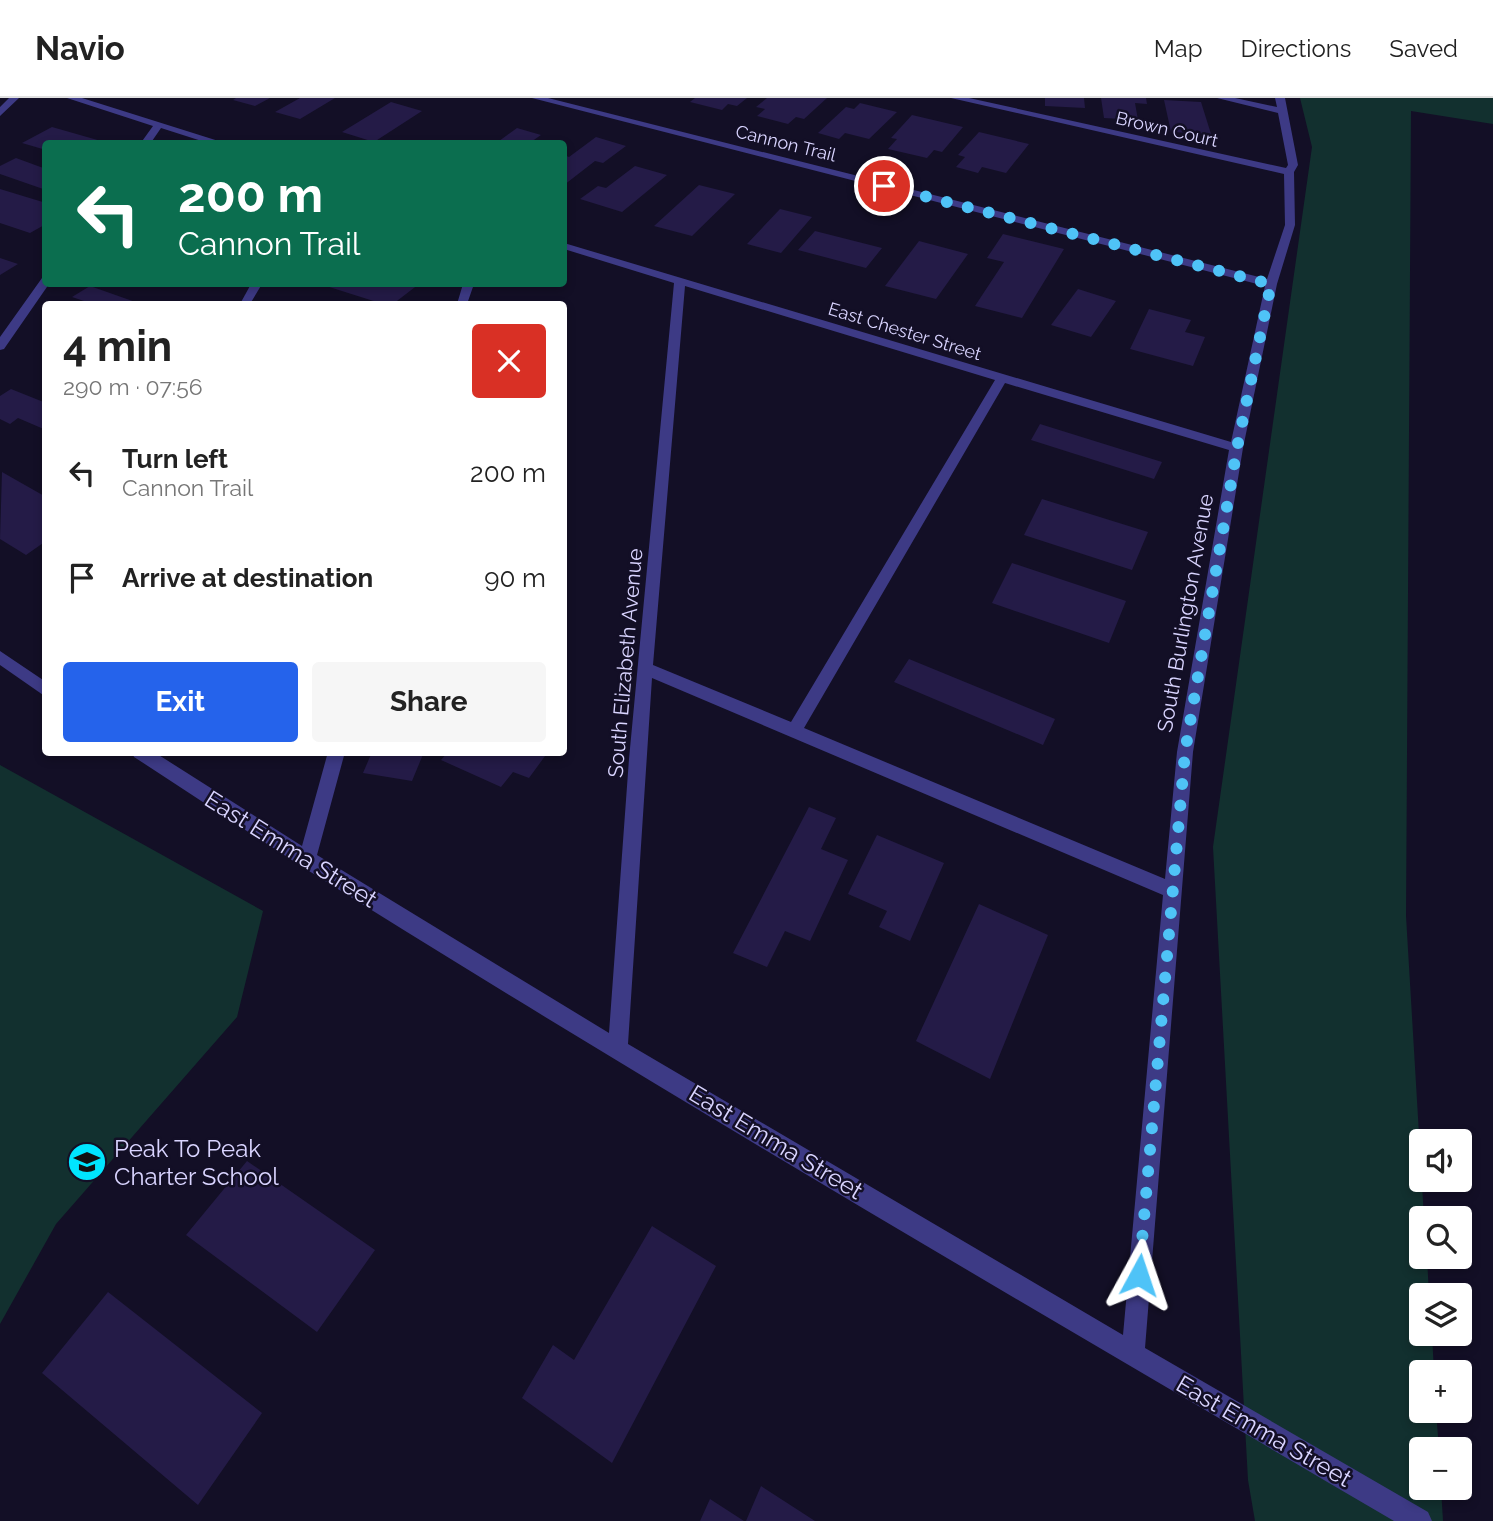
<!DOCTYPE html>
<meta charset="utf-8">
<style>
:root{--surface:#fff;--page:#f6f6f6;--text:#222;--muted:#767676;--line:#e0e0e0;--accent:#2563eb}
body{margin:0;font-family:Raleway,sans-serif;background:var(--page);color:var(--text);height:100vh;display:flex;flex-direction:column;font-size:26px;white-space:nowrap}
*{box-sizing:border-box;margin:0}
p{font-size:23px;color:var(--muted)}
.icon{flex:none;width:38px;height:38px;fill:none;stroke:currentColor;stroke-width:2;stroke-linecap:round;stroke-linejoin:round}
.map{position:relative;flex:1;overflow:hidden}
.drawer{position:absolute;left:42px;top:203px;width:525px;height:455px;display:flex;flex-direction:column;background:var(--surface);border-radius:7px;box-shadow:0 4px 10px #0003}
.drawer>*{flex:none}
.top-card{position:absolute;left:42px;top:42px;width:525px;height:147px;border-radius:7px;box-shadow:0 4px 10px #0003;background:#0b6e4f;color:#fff;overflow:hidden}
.tools{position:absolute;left:1409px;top:1031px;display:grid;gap:14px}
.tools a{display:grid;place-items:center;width:63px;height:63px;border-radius:7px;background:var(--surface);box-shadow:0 4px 10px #0003;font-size:35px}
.pin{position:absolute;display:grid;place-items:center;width:60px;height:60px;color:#fff;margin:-30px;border:4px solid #fff;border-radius:50%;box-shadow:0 2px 7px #0007}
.me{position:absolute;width:77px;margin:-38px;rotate:5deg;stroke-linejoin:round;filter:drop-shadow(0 0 5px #0008)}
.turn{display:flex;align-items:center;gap:24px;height:147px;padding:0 21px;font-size:32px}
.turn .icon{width:91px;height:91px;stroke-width:2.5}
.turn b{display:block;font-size:49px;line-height:60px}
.round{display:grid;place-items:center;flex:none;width:74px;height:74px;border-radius:7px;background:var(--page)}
.overview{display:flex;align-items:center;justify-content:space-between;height:119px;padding:0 21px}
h1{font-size:42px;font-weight:700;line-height:52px}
.cta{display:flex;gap:14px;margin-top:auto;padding:14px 21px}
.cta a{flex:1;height:80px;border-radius:7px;background:var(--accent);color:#fff;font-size:28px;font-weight:700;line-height:80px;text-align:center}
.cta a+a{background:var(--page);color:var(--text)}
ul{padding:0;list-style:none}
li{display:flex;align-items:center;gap:21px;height:105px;padding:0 21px}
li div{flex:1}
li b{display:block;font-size:26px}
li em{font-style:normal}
header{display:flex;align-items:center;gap:42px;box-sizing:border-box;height:98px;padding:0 35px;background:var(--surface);border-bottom:2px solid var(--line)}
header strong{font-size:33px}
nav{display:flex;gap:38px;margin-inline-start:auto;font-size:24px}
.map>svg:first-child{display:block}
</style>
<header>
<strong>Navio</strong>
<nav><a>Map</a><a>Directions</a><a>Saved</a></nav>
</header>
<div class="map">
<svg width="1493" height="1423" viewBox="0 0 1493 1423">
<rect width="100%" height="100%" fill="#130f26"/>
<path fill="#12302f" d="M1300,0H1493V26L1411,13L1406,818L1424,1120H1421V1158L1427,1159L1429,1197H1421V1236H1432L1434,1274H1421V1312L1436,1313L1439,1351H1421V1390H1441L1443,1423H1255L1248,1382L1213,749L1312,49Z
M0,667L263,813L237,919L56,1126L0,1226Z"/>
<path fill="#241b47" d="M236,0H270L255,8L233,2Z
M300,0H335L300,21L275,14Z
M695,0H747L737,8L728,6L722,12L690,4Z
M767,0H827L804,21L796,19L788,26L757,18L765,11L756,9Z
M1045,0H1084L1085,10L1045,8Z
M1101,0H1146L1147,6L1135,5L1138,22L1104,20Z
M1164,2L1201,4L1211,36L1171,34Z
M391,4L422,13L374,44L342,34Z
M860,5L897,14L869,41L845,35L839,41L818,35L846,9L854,11Z
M912,17L963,29L942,54L934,52L927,60L888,51L897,41L891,40Z
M52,29L108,45V46H46V52L22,45Z
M517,30L541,37L528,46H495Z
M979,34L1029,46L1006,75L982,69L978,75L956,69L965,59L958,57Z
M596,39L626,48L603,65L595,63L564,87V57L569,59Z
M16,60L46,71V92L0,76V68Z
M635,68L667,77L622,114L580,101L598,88L606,90Z
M699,87L735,96L692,138L654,128Z
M0,91L46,105V126L30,135L0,125Z
M780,111L812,119L781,155L747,146Z
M815,133L882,150L866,170L798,152Z
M1003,136L1064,151L1022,220L975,208L1004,164L987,160Z
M919,143L968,156L936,201L885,188Z
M0,160L18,166L0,177Z
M325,186H419L393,206H383L323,187Z
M90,188L141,206H93L72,199Z
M1078,191L1116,203L1091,239L1051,227Z
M1149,211L1191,222L1185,234L1205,239L1193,268L1130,251Z
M11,291L46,305V332L18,320L10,326L0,321V298Z
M1040,326L1162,364L1154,381L1031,342Z
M2,374L46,399V443L26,457L0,441Z
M1042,401L1148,434L1132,472L1024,437Z
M1012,465L1126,503L1109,545L992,505Z
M909,561L1055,621L1043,647L894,584Z
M372,654H424L412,683L363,675Z
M448,654H548L529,680L513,674L501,689L441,662Z
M809,709L836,720L821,751L848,762L810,843L785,833L767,869L733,855Z
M877,737L944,765L910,843L879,829L887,813L848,796Z
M979,806L1048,837L990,981L916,943Z
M247,1063L375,1152L317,1234L186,1137Z
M652,1128L716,1168L612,1365L522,1300L553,1247L574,1262Z
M108,1194L262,1315L198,1407L42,1275Z
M761,1388L815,1423H746Z
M710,1401L744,1423H700Z"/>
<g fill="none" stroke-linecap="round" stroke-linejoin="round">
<path fill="#3d3a85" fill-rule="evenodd" d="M9,0H19L0,18V9Z
M67,0H82L228,46H211L161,30L150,46H140L153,28Z
M532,0H548L1267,181L1285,127L1284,76L951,0H969L1286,70L1288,67L1278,15L1217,0H1235L1277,9L1275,0H1285L1298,67L1294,74L1295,127L1277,186L1243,350L1193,654L1145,1250L1428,1414L1432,1423H1394C1028,1208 661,994 301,768C246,733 190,695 134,659L132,654H154L302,748L328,654H345L317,757L609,935L629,661L674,185L564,151V145L1231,344L1265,188ZM685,188L995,282L791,624L653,567ZM1005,285L1229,352L1177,654L1165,781L804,630ZM652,580L1163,797L1123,1237L628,946Z
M46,179V186H49L4,251L0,252V239L42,180Z
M251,186H262L250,206H240Z
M463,186H474L467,206H457Z
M0,553L46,584V599L0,567Z"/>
</g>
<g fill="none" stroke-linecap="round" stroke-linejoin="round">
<path stroke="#4fc3f7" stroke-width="12" stroke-dasharray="0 21.6" d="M884,88L1271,186L1237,350L1185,654L1139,1177"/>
</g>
<defs>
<g id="school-disc" transform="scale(2.0125)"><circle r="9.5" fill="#00e5ff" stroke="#130f26"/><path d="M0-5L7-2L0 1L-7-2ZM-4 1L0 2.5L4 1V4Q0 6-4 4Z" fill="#111"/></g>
</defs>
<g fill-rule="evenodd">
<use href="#school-disc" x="87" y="1064"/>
</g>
<g text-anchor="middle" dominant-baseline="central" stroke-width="5" stroke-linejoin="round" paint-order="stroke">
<g font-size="18" fill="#d9d4ff" stroke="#130f26">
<text transform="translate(1167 31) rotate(13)">Brown Court</text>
<text transform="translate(786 45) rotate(14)">Cannon Trail</text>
<text transform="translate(905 233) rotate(17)">East Chester Street</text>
</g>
<g font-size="21" fill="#d9d4ff" stroke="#130f26">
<text transform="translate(1185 515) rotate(-80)">South Burlington Avenue</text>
<text transform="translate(625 565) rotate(-85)">South Elizabeth Avenue</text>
</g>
<g font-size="24" fill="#d9d4ff" stroke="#130f26">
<text transform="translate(291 751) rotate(32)">East Emma Street</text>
<text transform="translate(776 1044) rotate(31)">East Emma Street</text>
<text transform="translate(1264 1333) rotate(30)">East Emma Street</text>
</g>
<g font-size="24" fill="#d9d4ff" stroke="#130f26" text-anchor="start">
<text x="114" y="1050">Peak To Peak<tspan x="114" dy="28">Charter School</tspan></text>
</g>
</g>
</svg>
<div class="tools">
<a><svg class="icon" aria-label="sound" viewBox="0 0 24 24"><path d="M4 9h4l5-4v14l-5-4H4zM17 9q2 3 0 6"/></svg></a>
<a><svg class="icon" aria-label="search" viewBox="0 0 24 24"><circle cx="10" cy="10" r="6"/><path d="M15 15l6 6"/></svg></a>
<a><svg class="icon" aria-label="layers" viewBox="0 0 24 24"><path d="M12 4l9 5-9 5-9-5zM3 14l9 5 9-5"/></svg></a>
<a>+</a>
<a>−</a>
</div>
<div class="pin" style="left:884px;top:88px;background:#d93025"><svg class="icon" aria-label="arrive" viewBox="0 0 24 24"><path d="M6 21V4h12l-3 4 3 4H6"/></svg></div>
<svg class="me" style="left:1139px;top:1177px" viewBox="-20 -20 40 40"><path d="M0-17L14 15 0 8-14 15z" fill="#4fc3f7" stroke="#fff" stroke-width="4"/></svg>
<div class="top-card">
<div class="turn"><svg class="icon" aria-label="left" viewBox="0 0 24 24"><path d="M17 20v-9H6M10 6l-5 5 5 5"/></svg><div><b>200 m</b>Cannon Trail</div></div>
</div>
<section class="drawer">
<div class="overview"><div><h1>4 min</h1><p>290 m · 07:56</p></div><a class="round" style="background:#d93025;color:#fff"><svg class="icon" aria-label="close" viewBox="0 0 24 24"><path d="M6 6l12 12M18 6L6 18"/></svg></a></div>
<ul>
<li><svg class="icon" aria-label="left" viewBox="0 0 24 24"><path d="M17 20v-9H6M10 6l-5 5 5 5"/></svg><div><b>Turn left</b><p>Cannon Trail</p></div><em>200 m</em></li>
<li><svg class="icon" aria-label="arrive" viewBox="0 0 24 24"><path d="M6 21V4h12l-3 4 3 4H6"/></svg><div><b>Arrive at destination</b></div><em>90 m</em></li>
</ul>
<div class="cta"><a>Exit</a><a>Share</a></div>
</section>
</div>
